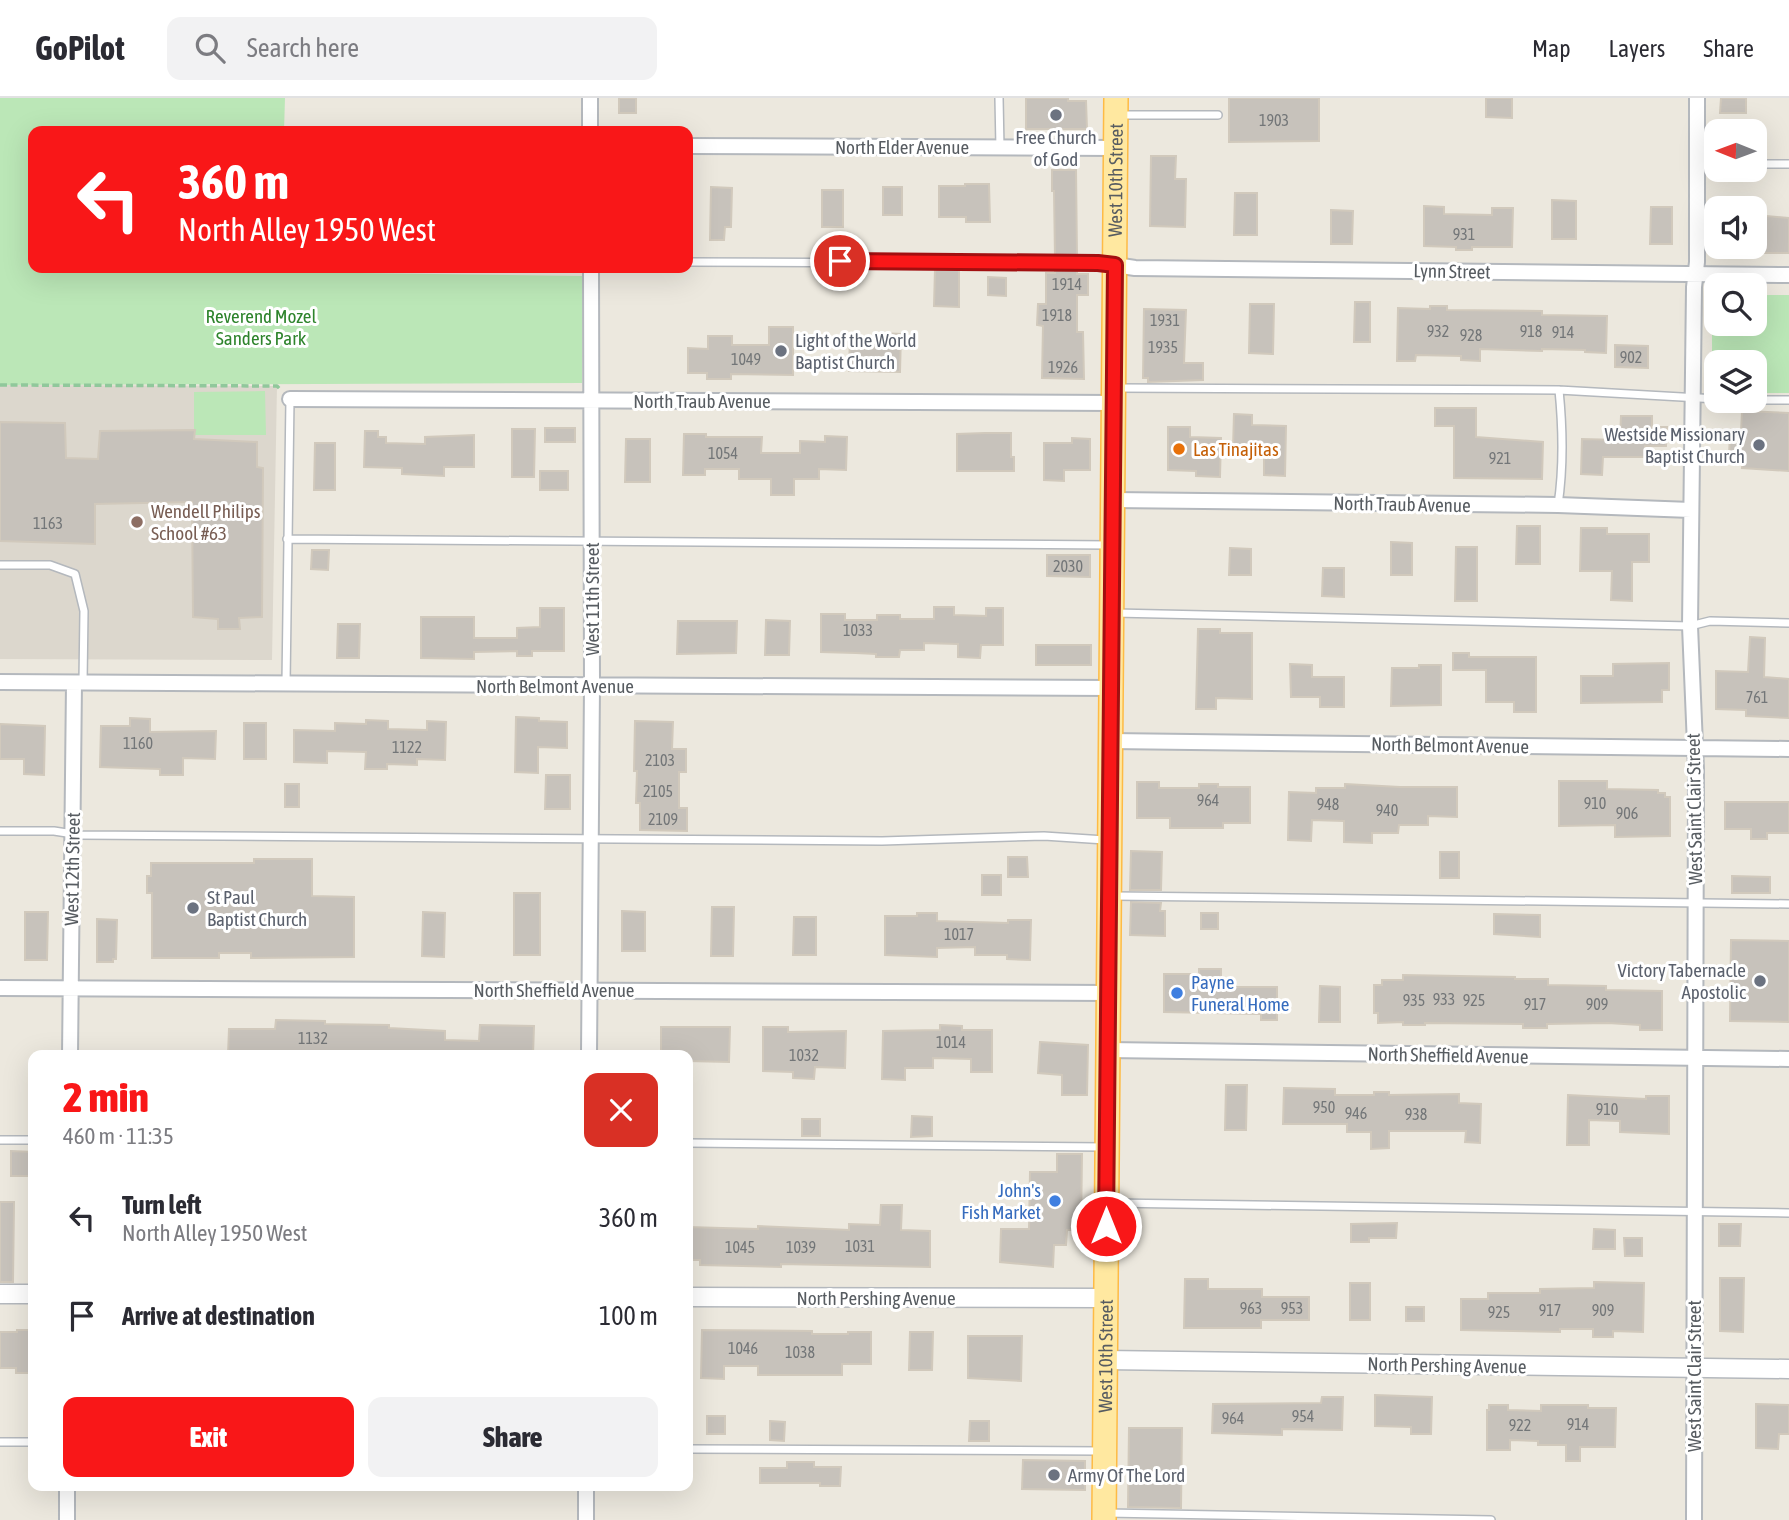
<!DOCTYPE html>
<meta charset="utf-8">
<style>
:root{--surface:#fff;--page:#f2f2f3;--text:#2b2b33;--muted:#7c7c81;--line:#e1e1e2;--accent:#f91718}
body{margin:0;font-family:"Asap Condensed",sans-serif;background:var(--page);color:var(--text);height:100vh;display:flex;flex-direction:column;font-size:26px;white-space:nowrap}
*{box-sizing:border-box;margin:0}
p{font-size:23px;color:var(--muted)}
.icon{flex:none;width:38px;height:38px;fill:none;stroke:currentColor;stroke-width:2;stroke-linecap:round;stroke-linejoin:round}
.map{position:relative;flex:1;overflow:hidden}
.details{position:absolute;left:28px;top:952px;width:665px;height:441px;display:flex;flex-direction:column;background:var(--surface);border-radius:14px;box-shadow:0 7px 28px #0002}
.details>*{flex:none}
.top-card{position:absolute;left:28px;top:28px;width:665px;height:147px;border-radius:14px;box-shadow:0 7px 28px #0002;background:#f91718;color:#fff;overflow:hidden}
.needle{width:46px;rotate:271deg}
.buttons{position:absolute;left:1704px;top:21px;display:grid;gap:14px}
.buttons a{display:grid;place-items:center;width:63px;height:63px;border-radius:14px;background:var(--surface);box-shadow:0 7px 28px #0002;font-size:35px}
.pin{position:absolute;display:grid;place-items:center;width:60px;height:60px;color:#fff;margin:-30px;border:4px solid #fff;border-radius:50%;box-shadow:0 2px 7px #0007}
.me{position:absolute;width:77px;margin:-38px;rotate:0deg;stroke-linejoin:round;filter:drop-shadow(0 0 5px #0008)}
.turn{display:flex;align-items:center;gap:24px;height:147px;padding:0 35px;font-size:32px}
.turn .icon{width:91px;height:91px;stroke-width:2.5}
.turn b{display:block;font-size:49px;line-height:60px}
.round{display:grid;place-items:center;flex:none;width:74px;height:74px;border-radius:14px;background:var(--page)}
.overview{display:flex;align-items:center;justify-content:space-between;height:119px;padding:0 35px}
h1{font-size:42px;font-weight:800;line-height:52px;color:var(--accent)}
.button{display:flex;gap:14px;margin-top:auto;padding:14px 35px}
.button a{flex:1;height:80px;border-radius:14px;background:var(--accent);color:#fff;font-size:28px;font-weight:800;line-height:80px;text-align:center}
.button a+a{background:var(--page);color:var(--text)}
ul{padding:0;list-style:none}
li{display:flex;align-items:center;gap:21px;height:98px;padding:0 35px}
li div{flex:1}
li b{display:block;font-size:26px}
li em{font-style:normal}
header{display:flex;align-items:center;gap:42px;box-sizing:border-box;height:98px;padding:0 35px;background:var(--surface);border-bottom:2px solid var(--line)}
header strong{font-size:33px}
nav{display:flex;gap:38px;margin-inline-start:auto;font-size:24px}
.search{width:490px;height:63px;background:var(--page);display:flex;align-items:center;gap:18px;box-sizing:border-box;padding:0 24px;border-radius:14px;color:var(--muted);font-size:26px}
.map>svg:first-child{display:block}
</style>
<header>
<strong>GoPilot</strong>
<div class="search"><svg class="icon" aria-label="search" viewBox="0 0 24 24"><circle cx="10" cy="10" r="6"/><path d="M15 15l6 6"/></svg>Search here</div>
<nav><a>Map</a><a>Layers</a><a>Share</a></nav>
</header>
<div class="map">
<svg width="1789" height="1422" viewBox="0 0 1789 1422">
<rect width="100%" height="100%" fill="#ece8de"/>
<path fill="#dcd7cd" d="M0,287L277,288L272,562L0,561Z"/>
<path fill="#bbe7b7" d="M0,0H285L284,33H33V170H280L281,174L583,178L582,285L0,287Z
M1712,197H1717V226H1755V197H1789V295H1755V264H1717V296H1712Z
M265,293L266,337H194V294Z"/>
<path fill="#c7c2bb" stroke="#d1c9bc" stroke-width="2" d="M619,0H636V15H619Z
M1026,0H1068V3H1086L1087,31H1026Z
M1229,0H1319V43L1229,44Z
M1486,0H1512V20L1486,19Z
M1721,0H1746V15H1720Z
M1151,58H1176L1175,81H1186L1185,129L1150,128Z
M1052,72H1076L1077,160H1055L1054,93H1052Z
M965,86H989L990,124H966V119H939V88H965Z
M711,89L732,90L731,129H725L724,142H710Z
M883,89H902V117H883Z
M822,92H843V129H822Z
M1235,95H1257V137H1234Z
M1552,102L1576,103V141H1552Z
M1424,108L1444,109V116L1492,117V110H1513L1512,149H1472V152H1456V149L1424,148Z
M1651,109H1672V146H1650Z
M1331,112L1353,113L1352,146H1331Z
M1755,117L1789,120V155H1755Z
M935,171H959V209L934,208Z
M1055,172H1077V176H1088V197H1077V234H1083L1084,281L1042,280L1043,228L1037,227L1038,206H1046V175H1055Z
M988,179L1006,180V198L988,197Z
M1355,204H1370V244H1354Z
M1250,206H1274L1273,256L1249,255Z
M1430,208H1447V212L1542,213V217L1607,218L1606,255L1585,254V252L1542,251V253L1480,251V263L1461,262V258L1416,257L1415,263H1397L1398,210L1430,211Z
M1144,211L1186,212L1184,265H1203V282L1148,284V280H1143Z
M769,229H793V277L731,276V281H707V275H688V250L708,251V238H732V247H769Z
M879,235L901,236L900,274L849,273L850,238L879,239Z
M1615,247L1648,248V270L1615,269Z
M1435,310H1476V339L1543,344L1542,381L1454,380V328H1435Z
M1742,313L1789,315V373L1742,370L1743,360L1729,359L1730,334H1741Z
M1234,316L1252,317V327L1286,328L1285,378L1264,377V351L1233,350Z
M1621,318H1652V329H1667L1666,348H1645V359H1603L1602,377L1581,376L1582,341L1620,342Z
M0,324L65,325L66,360L98,361L100,333L195,332L194,341L257,344V369L263,370L262,519L239,520L240,531H218V521L193,519L192,404L95,406V446L0,443Z
M1168,329H1190V339L1221,340L1220,379L1196,378V373L1168,372Z
M545,330H575V344H545Z
M512,331H535L534,379H512Z
M365,333H378V339H386V345L425,346V339L474,337V369H444V378L402,376V370L364,369Z
M985,335H1011V359H1014V373H957V336Z
M684,336H706V339H762L761,355H800V343L825,344V338L847,339L846,372L819,371V381H794V397H771V381H739V371H705V377H683Z
M1072,340L1090,341V372H1064V383L1044,382V345H1072Z
M626,341H650V384H625Z
M315,345H335V392H314Z
M540,373H568V392H540Z
M1517,428H1540V466H1516Z
M1581,430H1607V436H1649V464H1632V503L1611,502L1612,473H1580Z
M1391,444L1412,445V477H1391Z
M1456,449H1477V503H1455Z
M1230,450L1251,451V477H1229Z
M312,452H329L328,472L311,471Z
M1047,457H1090V479L1047,478Z
M1323,470H1344V499L1322,498Z
M934,509H954V517L986,518V510H1003V547H981L980,560L958,559V546L924,545V552H900L899,559H876V556L856,555L821,554V516H845V522H877V517H900V521H934Z
M540,510H564V553H532V558H517V553L474,554V561L421,560V519H474V540H517V530L540,529Z
M766,522L790,523L789,557H765Z
M678,523H737L736,555L677,556Z
M338,526H360L359,560H337Z
M1198,531H1220V535H1252V601L1216,600V611H1196Z
M1750,539L1765,540L1764,579L1789,581V620L1746,618V612L1716,611V573L1748,574Z
M1036,547H1091V567H1036Z
M1453,555H1469V559H1536V614H1514V604H1486V572H1453Z
M1669,565V592H1662V604L1581,605V578H1613V566Z
M1290,566L1312,567V579H1344V609H1320V599H1291Z
M1419,567H1441V607L1391,608L1392,570H1419Z
M516,619L539,620V623L567,624V650L538,649V675L515,674Z
M130,620L150,621V634L216,633L215,661L183,660V677H160V671L100,669L101,628H130Z
M366,622L388,623V631L427,632V623L446,624L445,662L417,661V667L387,666V671H365L366,654L327,653V665L294,664V632L335,633V625L366,626Z
M635,623L673,624L672,651H686V674H679V710H687V733L640,732V705H636L637,673H634Z
M244,625H266V661H244Z
M0,626L45,628L44,677L24,676V661H0Z
M546,677H570V711H545Z
M1559,683H1607V691L1658,692V695H1665V699H1670V738L1615,739V727L1559,728Z
M1137,684H1159V690H1199V686H1218V689H1250V725H1223V730H1170V720H1137Z
M285,686H299V709H285Z
M1345,686L1400,689H1457V719L1428,718V727H1399L1398,735H1372V745L1344,744V723L1312,722L1311,743L1288,742L1289,694L1316,695V690H1345Z
M1725,704H1789V735H1767V741H1751V731H1725Z
M1131,753L1162,754L1161,792H1130Z
M1440,754H1459V780H1440Z
M1008,759H1027L1028,779H1008Z
M254,761H312V798L354,799V859L251,860V855H219V860H152V795H147V778H151V765H254Z
M982,777H1001V797H982Z
M1732,778L1770,779V795H1732Z
M514,795H540V857H514Z
M1131,804L1161,805L1160,813H1165V838L1130,837Z
M712,809H734L733,858H711Z
M622,813L645,814V853H622Z
M25,814H48L47,862H25Z
M423,814L445,815L444,859L422,858Z
M917,815H937V823L1008,825V822H1031L1030,862L1007,861V857H975V849L937,850V859L885,857V818H917Z
M1201,815H1218V831H1201Z
M1494,816L1540,817V839L1494,836Z
M794,819H816V857H793Z
M97,821L117,822L116,861H113V864H97Z
M1731,842L1789,843V924L1730,923Z
M1199,871H1221V889H1277V922H1261V916L1164,914V876H1199Z
M1403,877L1515,879V881H1548V887L1606,888V892L1662,893V932H1640V927L1608,925L1547,926V930H1523V926L1425,925V927H1403V924L1378,925V915H1374V887H1382V882H1403Z
M1320,888L1340,889V924H1319Z
M276,922L325,923V926L389,927V930L445,933V942L479,943L480,927L534,928L533,957H301V955L250,954V957H228L229,931H275Z
M940,927L962,928V932H992V974H971V961L933,960V970H905V982L882,981L883,933L940,932Z
M661,929H730L729,964L688,963V957H661Z
M763,929H788V934L846,933L845,970L815,969L814,981L793,980V974L763,973Z
M1040,944L1088,947L1087,997H1062V977L1038,975Z
M1226,987H1247L1246,1032H1225Z
M1284,990L1335,991V997H1374V994H1389V997L1459,996V1005L1481,1006L1480,1045L1465,1044L1466,1033H1389V1050L1371,1051V1034H1347V1026H1283Z
M1568,997L1646,1001V998H1669V1036L1620,1034V1023L1589,1022V1047H1567Z
M912,1018L932,1019V1038L911,1039Z
M802,1021H820V1038H802Z
M11,1053L33,1054V1078H11Z
M1057,1056H1082L1081,1132H1067L1066,1147H1054L1053,1169L1000,1164L1001,1131H1029L1030,1074H1057Z
M0,1104H14L13,1184H0Z
M881,1107H902L901,1132L930,1133V1169L781,1166V1169L700,1167V1162H688V1129L758,1131V1128L849,1132V1126L880,1127Z
M1397,1125L1396,1140H1369V1144H1351V1126Z
M1719,1126H1741L1740,1148H1719Z
M1594,1131L1615,1132V1151H1593Z
M1624,1140H1642V1158H1625Z
M1720,1180H1744L1743,1234L1720,1233Z
M1185,1181H1208V1191H1262V1199H1309V1222H1261V1230H1184Z
M1594,1184L1644,1185L1643,1234L1613,1233V1239H1593V1231H1560V1234L1461,1232V1201H1488V1195H1540V1191L1594,1190Z
M1350,1185H1370V1222H1350Z
M1406,1209H1424V1223H1406Z
M17,1232H33V1275H16V1270H0V1234H17Z
M702,1232L812,1233V1236H848V1234H871V1266H842V1277H758V1268H724V1281L701,1280Z
M910,1234H933L932,1272H909Z
M968,1238H1022L1021,1283L968,1280Z
M1375,1297L1432,1299L1431,1336H1411V1329L1375,1328Z
M1322,1299H1343L1342,1332L1282,1331V1337L1212,1335L1213,1306L1321,1305Z
M1756,1306L1789,1307V1336H1779L1778,1351L1756,1350Z
M1489,1307H1508V1312L1541,1313V1307H1588V1310H1616L1615,1349H1580V1363H1566V1347H1538V1343L1510,1342V1352H1487V1312H1489Z
M707,1318H725V1336H707Z
M770,1323L785,1324L784,1343L770,1342Z
M970,1323H989V1343H969Z
M1129,1330H1182L1181,1410L1128,1409Z
M1023,1362L1085,1363V1392L1022,1391Z
M787,1364H814V1369H841L840,1388H820V1385H760V1370H787Z"/>
<g fill="none" stroke-linecap="round" stroke-linejoin="round">
<g stroke="#b4b8bd" stroke-width="10">
<path id="service" d="M999,0L1000,50
M1120,17H1218
M1755,66H1789
M1697,67H1717
M688,164L1111,166
M1118,290L1559,292L1717,301
M1755,302H1789
M1558,407C1564,367 1563,332 1559,292
M287,441L1109,447
M0,467H50L75,476L84,513L83,584
M1115,515L1690,528L1710,523L1789,525
M286,585L290,301
M0,733H54L80,737L882,743L1044,738L1105,742
M1114,798L1789,806
M0,1042H33
M688,1045L1104,1049
M1111,1105L1789,1115
M0,1344H33
M688,1351L1100,1353
M1107,1415L1491,1422"/>
</g>
<g stroke="#b4b8bd" stroke-width="18">
<path id="minor" d="M590,0V33
M688,48L1116,50
M1115,167L1135,170L1789,177
M290,301L1114,305
M1113,402L1558,407L1691,412
M0,584L1111,590
M1110,643L1789,651
M0,890L1108,895
M1108,952L1789,961
M70,957L74,585
M589,957L592,588L591,170
M67,1422V1388
M586,1422V1388
M1694,1422L1696,671L1690,528L1694,189L1697,164V0"/>
</g>
<g stroke="#b4b8bd" stroke-width="21">
<path id="tertiary" d="M0,1196H33
M688,1199L1105,1200
M1105,1262L1789,1271"/>
</g>
<g stroke="#febb45" stroke-width="26">
<g id="primary">
<path id="s1" d="M1104,1422L1116,0"/>
</g>
</g>
<path stroke="#90c89b" stroke-width="3.5" stroke-dasharray="7 3.5" stroke-linecap="butt" d="M0,287L277,288L281,292"/>
<use href="#service" stroke="#fff" stroke-width="7"/>
<use href="#minor" stroke="#fff" stroke-width="14"/>
<use href="#tertiary" stroke="#fff" stroke-width="18"/>
<use href="#primary" stroke="#ffe8a0" stroke-width="23"/>
</g>
<g fill="none" stroke-linecap="round" stroke-linejoin="round">
<g stroke="#a20f10" stroke-width="18">
<path id="route" d="M840,163L1098,165L1115,167L1106,1128"/>
</g>
<use href="#route" stroke="#f91718" stroke-width="12"/>
</g>
<g fill="#6b7280" stroke="#fff" stroke-width="2.5">
<circle cx="1056" cy="17" r="7"/>
<circle cx="781" cy="253" r="7"/>
<circle cx="1759" cy="347" r="7"/>
<circle cx="193" cy="810" r="7"/>
<circle cx="1760" cy="883" r="7"/>
<circle cx="1054" cy="1377" r="7"/>
</g>
<circle fill="#e8710a" stroke="#fff" stroke-width="2.5" cx="1179" cy="351" r="7"/>
<circle fill="#8d6e63" stroke="#fff" stroke-width="2.5" cx="137" cy="424" r="7"/>
<g fill="#3f7fe0" stroke="#fff" stroke-width="2.5">
<circle cx="1177" cy="895" r="7"/>
<circle cx="1055" cy="1103" r="7"/>
</g>
<g text-anchor="middle" dominant-baseline="central" stroke-width="6" stroke-linejoin="round" paint-order="stroke">
<g font-size="16" fill="#737678">
<text x="1274" y="22">1903</text>
<text x="1464" y="136">931</text>
<text x="1067" y="186">1914</text>
<text x="1057" y="217">1918</text>
<text x="1165" y="222">1931</text>
<text x="1438" y="233">932</text>
<text x="1531" y="233">918</text>
<text x="1563" y="234">914</text>
<text x="1471" y="237">928</text>
<text x="1163" y="249">1935</text>
<text x="1631" y="259">902</text>
<text x="746" y="261">1049</text>
<text x="1063" y="269">1926</text>
<text x="723" y="355">1054</text>
<text x="1500" y="360">921</text>
<text x="48" y="425">1163</text>
<text x="1068" y="468">2030</text>
<text x="858" y="532">1033</text>
<text x="1757" y="599">761</text>
<text x="138" y="645">1160</text>
<text x="407" y="649">1122</text>
<text x="660" y="662">2103</text>
<text x="658" y="693">2105</text>
<text x="1208" y="702">964</text>
<text x="1595" y="705">910</text>
<text x="1328" y="706">948</text>
<text x="1387" y="712">940</text>
<text x="1627" y="715">906</text>
<text x="663" y="721">2109</text>
<text x="959" y="836">1017</text>
<text x="1444" y="901">933</text>
<text x="1414" y="902">935</text>
<text x="1474" y="902">925</text>
<text x="1535" y="906">917</text>
<text x="1597" y="906">909</text>
<text x="313" y="940">1132</text>
<text x="951" y="944">1014</text>
<text x="804" y="957">1032</text>
<text x="1324" y="1009">950</text>
<text x="1607" y="1011">910</text>
<text x="1356" y="1015">946</text>
<text x="1416" y="1016">938</text>
<text x="860" y="1148">1031</text>
<text x="740" y="1149">1045</text>
<text x="801" y="1149">1039</text>
<text x="1251" y="1210">963</text>
<text x="1292" y="1210">953</text>
<text x="1550" y="1212">917</text>
<text x="1603" y="1212">909</text>
<text x="1499" y="1214">925</text>
<text x="743" y="1250">1046</text>
<text x="800" y="1254">1038</text>
<text x="1303" y="1318">954</text>
<text x="1233" y="1320">964</text>
<text x="1578" y="1326">914</text>
<text x="1520" y="1327">922</text>
</g>
<g font-size="19" fill="#5b616d" stroke="#fff" text-anchor="start">
<text x="1056" y="39" text-anchor="middle">Free Church<tspan x="1056" dy="22">of God</tspan></text>
<text x="795" y="242">Light of the World<tspan x="795" dy="22">Baptist Church</tspan></text>
<text x="1745" y="336" text-anchor="end">Westside Missionary<tspan x="1745" dy="22">Baptist Church</tspan></text>
<text x="207" y="799">St Paul<tspan x="207" dy="22">Baptist Church</tspan></text>
<text x="1746" y="872" text-anchor="end">Victory Tabernacle<tspan x="1746" dy="22">Apostolic</tspan></text>
<text x="1068" y="1377">Army Of The Lord</text>
</g>
<g font-size="19" fill="#575c61" stroke="#fff">
<text x="902" y="49">North Elder Avenue</text>
<text stroke="none"><textPath href="#s1" startOffset="1340">West 10th Street</textPath></text>
<text transform="translate(1452 173) rotate(1)">Lynn Street</text>
<text x="702" y="303">North Traub Avenue</text>
<text transform="translate(1402 406) rotate(1)">North Traub Avenue</text>
<text transform="translate(592 501) rotate(-90)">West 11th Street</text>
<text x="555" y="588">North Belmont Avenue</text>
<text transform="translate(1450 647) rotate(1)">North Belmont Avenue</text>
<text transform="translate(1694 711) rotate(-91)">West Saint Clair Street</text>
<text transform="translate(72 771) rotate(-89)">West 12th Street</text>
<text x="554" y="892">North Sheffield Avenue</text>
<text transform="translate(1448 957) rotate(1)">North Sheffield Avenue</text>
<text x="876" y="1200">North Pershing Avenue</text>
<text stroke="none"><textPath href="#s1" startOffset="164">West 10th Street</textPath></text>
<text transform="translate(1447 1267) rotate(1)">North Pershing Avenue</text>
<text transform="translate(1694 1278) rotate(-90)">West Saint Clair Street</text>
</g>
<g font-size="19" fill="#2e842c" stroke="#fff">
<text x="261" y="218">Reverend Mozel<tspan x="261" dy="22">Sanders Park</tspan></text>
</g>
<g font-size="19" fill="#c56008" stroke="#fff" text-anchor="start">
<text x="1193" y="351">Las Tinajitas</text>
</g>
<g font-size="19" fill="#785e54" stroke="#fff" text-anchor="start">
<text x="151" y="413">Wendell Philips<tspan x="151" dy="22">School #63</tspan></text>
</g>
<g font-size="19" fill="#366cbe" stroke="#fff" text-anchor="start">
<text x="1191" y="884">Payne<tspan x="1191" dy="22">Funeral Home</tspan></text>
<text x="1041" y="1092" text-anchor="end">John's<tspan x="1041" dy="22">Fish Market</tspan></text>
</g>
</g>
</svg>
<div class="buttons">
<a><svg class="needle" viewBox="-14 -14 28 28"><path d="M0-13l5 13h-10z" fill="#e53935"/><path d="M0 13l5-13h-10z" fill="#7c7c81"/></svg></a>
<a><svg class="icon" aria-label="sound" viewBox="0 0 24 24"><path d="M4 9h4l5-4v14l-5-4H4zM17 9q2 3 0 6"/></svg></a>
<a><svg class="icon" aria-label="search" viewBox="0 0 24 24"><circle cx="10" cy="10" r="6"/><path d="M15 15l6 6"/></svg></a>
<a><svg class="icon" aria-label="layers" viewBox="0 0 24 24"><path d="M12 4l9 5-9 5-9-5zM3 14l9 5 9-5"/></svg></a>
</div>
<div class="pin" style="left:840px;top:163px;background:#d93025"><svg class="icon" aria-label="arrive" viewBox="0 0 24 24"><path d="M6 21V4h12l-3 4 3 4H6"/></svg></div>
<svg class="me" style="left:1106px;top:1128px" viewBox="-20 -20 40 40"><circle r="17" fill="#f91718" stroke="#fff" stroke-width="3"/><path d="M0-11L8 9 0 5-8 9z" fill="#fff"/></svg>
<div class="top-card">
<div class="turn"><svg class="icon" aria-label="left" viewBox="0 0 24 24"><path d="M17 20v-9H6M10 6l-5 5 5 5"/></svg><div><b>360 m</b>North Alley 1950 West</div></div>
</div>
<section class="details">
<div class="overview"><div><h1>2 min</h1><p>460 m · 11:35</p></div><a class="round" style="background:#d93025;color:#fff"><svg class="icon" aria-label="close" viewBox="0 0 24 24"><path d="M6 6l12 12M18 6L6 18"/></svg></a></div>
<ul>
<li><svg class="icon" aria-label="left" viewBox="0 0 24 24"><path d="M17 20v-9H6M10 6l-5 5 5 5"/></svg><div><b>Turn left</b><p>North Alley 1950 West</p></div><em>360 m</em></li>
<li><svg class="icon" aria-label="arrive" viewBox="0 0 24 24"><path d="M6 21V4h12l-3 4 3 4H6"/></svg><div><b>Arrive at destination</b></div><em>100 m</em></li>
</ul>
<div class="button"><a>Exit</a><a>Share</a></div>
</section>
</div>
